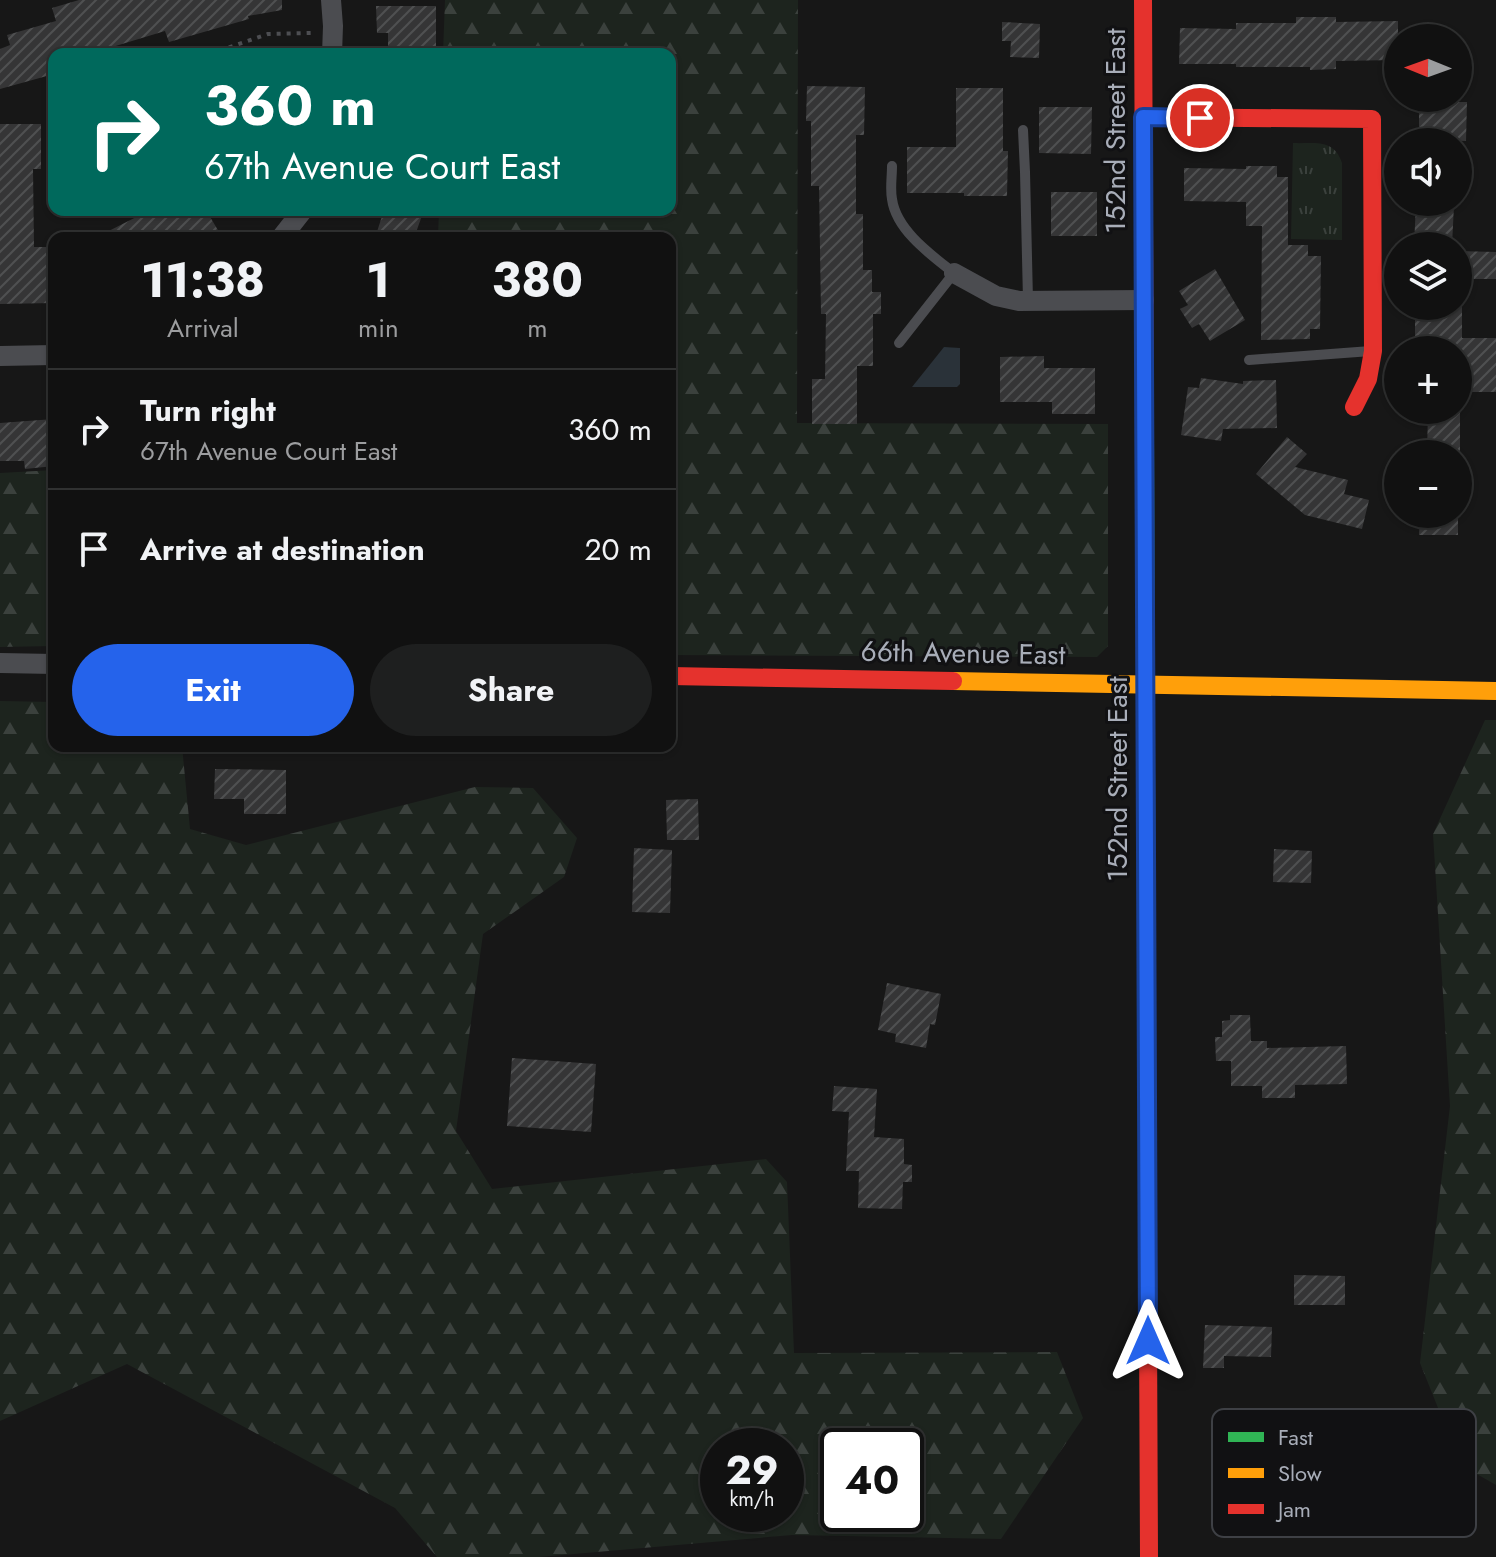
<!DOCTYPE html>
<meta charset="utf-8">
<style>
:root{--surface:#111;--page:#1e1f1f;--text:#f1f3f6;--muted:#9c9d9f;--line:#303131;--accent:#2563eb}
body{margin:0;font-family:Jost,sans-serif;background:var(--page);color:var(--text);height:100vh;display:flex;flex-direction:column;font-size:30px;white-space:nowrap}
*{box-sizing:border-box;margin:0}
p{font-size:26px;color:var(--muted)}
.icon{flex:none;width:44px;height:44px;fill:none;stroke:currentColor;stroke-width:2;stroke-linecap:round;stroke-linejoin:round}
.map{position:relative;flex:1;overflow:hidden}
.sheet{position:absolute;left:48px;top:232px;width:628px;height:520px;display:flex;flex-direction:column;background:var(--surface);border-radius:16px;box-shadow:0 2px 6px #0004,0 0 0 2px var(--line)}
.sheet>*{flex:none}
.hud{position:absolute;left:48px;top:48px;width:628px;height:168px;border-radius:16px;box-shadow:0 2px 6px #0004,0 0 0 2px var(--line);background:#00695c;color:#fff;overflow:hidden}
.needle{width:52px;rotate:271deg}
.tools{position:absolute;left:1384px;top:24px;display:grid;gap:16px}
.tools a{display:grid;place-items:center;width:88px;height:88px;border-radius:50%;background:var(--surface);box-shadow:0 2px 6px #0004,0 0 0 2px var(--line);font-size:40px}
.speed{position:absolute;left:700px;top:1428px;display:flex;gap:16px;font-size:40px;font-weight:700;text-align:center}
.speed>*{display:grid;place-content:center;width:104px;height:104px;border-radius:50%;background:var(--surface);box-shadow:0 2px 6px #0004,0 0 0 2px var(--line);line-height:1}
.speed small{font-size:20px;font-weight:400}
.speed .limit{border:4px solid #111;border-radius:12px;background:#fff;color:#111}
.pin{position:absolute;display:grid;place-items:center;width:68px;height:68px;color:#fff;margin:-34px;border:4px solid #fff;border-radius:50%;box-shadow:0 2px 8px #0007}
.me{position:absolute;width:88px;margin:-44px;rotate:0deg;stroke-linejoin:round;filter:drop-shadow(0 0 6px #0008)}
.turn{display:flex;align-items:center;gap:28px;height:168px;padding:0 24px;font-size:36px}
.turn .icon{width:104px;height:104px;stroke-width:2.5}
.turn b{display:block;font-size:56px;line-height:68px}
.eta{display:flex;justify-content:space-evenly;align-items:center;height:136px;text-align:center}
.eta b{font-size:48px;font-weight:700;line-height:56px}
.button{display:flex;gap:16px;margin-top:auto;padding:16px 24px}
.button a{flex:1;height:92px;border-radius:48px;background:var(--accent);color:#fff;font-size:32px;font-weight:700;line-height:92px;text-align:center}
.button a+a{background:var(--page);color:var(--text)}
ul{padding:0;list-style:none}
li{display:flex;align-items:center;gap:24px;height:120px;padding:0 24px;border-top:2px solid var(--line)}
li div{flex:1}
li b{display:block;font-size:30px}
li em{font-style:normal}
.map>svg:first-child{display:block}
</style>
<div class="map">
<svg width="1496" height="1557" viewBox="0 0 1496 1557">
<defs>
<pattern id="forest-firs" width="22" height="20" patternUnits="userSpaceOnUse" patternTransform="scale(2)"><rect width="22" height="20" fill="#1d241e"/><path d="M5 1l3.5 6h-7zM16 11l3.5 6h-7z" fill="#3b413d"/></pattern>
<pattern id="park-tufts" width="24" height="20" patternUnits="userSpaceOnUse" patternTransform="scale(2)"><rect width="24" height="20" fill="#1d241e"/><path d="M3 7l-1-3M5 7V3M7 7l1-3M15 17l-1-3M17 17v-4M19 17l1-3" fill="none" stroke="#3b413d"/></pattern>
<pattern id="building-hatch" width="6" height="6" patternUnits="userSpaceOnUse" patternTransform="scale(2)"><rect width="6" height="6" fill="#353536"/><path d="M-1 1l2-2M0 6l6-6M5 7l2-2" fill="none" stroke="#4f5051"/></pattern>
</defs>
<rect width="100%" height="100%" fill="#171717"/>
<path fill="url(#forest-firs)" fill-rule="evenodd" d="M445,0H798L797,423L1108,424V646L1097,657L670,655V238H438L439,210H670V54H443Z
M54,470V646L0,647V473Z
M0,701L54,702V746H182L190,829L246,845L475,787L533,788L577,838L564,877L483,934L456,1131L492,1189L766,1159L787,1182L794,1353L1057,1352L1083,1418L1001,1539L792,1535L539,1557H437L395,1508L127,1364L0,1421ZM718,1446H786V1514H718ZM838,1446H906V1514H838Z
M1485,720H1496V1485L1461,1465L1420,1363L1450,1106L1433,834Z"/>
<path fill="url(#park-tufts)" d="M1293,143C1314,144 1334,138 1342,163V240L1291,239Z"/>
<path fill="#2a3239" d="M944,347L960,348V384L957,387H912Z"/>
<path fill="url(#building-hatch)" d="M79,0H282V10L248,16L249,19L169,42L165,31L99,51L100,54H54V74L0,89V49L10,45L7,35L56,21L52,8Z
M376,6H436V50H388V33H377Z
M1296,17H1336V22L1398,21V60L1336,61V69L1310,70V67H1236V64H1179L1180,28L1236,29V23H1296Z
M1002,22L1040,24L1039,58L1010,57L1011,41H1002Z
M807,86L865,87L864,135H856V214H863V270H872V292H881V314H873V366H857V424H812V379H825L826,314H821L819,186H811V121H806Z
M956,88H1003V151H1008L1007,196H964V193H907V147H956Z
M1427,102H1467L1466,141L1419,140V113H1427Z
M1039,107H1092L1091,154L1039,153Z
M0,124H41V169H33L34,247H54V303L0,304Z
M1246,166H1277V177H1288V245H1308V256H1321L1320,329H1310V339L1261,340L1262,226H1246V202L1184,201V168L1246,169Z
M1051,192H1097V236H1051Z
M1416,203L1454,205L1452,246H1414Z
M150,210H206L219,232L209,238H95Z
M384,210H424L414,238H375Z
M1458,251L1496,252V279H1458Z
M1215,269L1245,320L1210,341L1199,324L1192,328L1180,309L1188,305L1179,291Z
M1415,306H1462V338H1496V392H1458V350H1415Z
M1044,356V368H1095V414H1052V402H1000V357Z
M1201,378L1243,384V381L1276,380L1277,428L1223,429L1221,441L1181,435L1188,387L1199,388Z
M1428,410H1460V454H1427Z
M54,419V466L25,469L24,461H0V423Z
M1287,437L1307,454L1295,467L1348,480L1344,494L1369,500L1362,529L1305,515L1256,474Z
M1420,514H1458V535H1419Z
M215,769L286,770V814H244V799H214Z
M698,799L699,840H667L666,800Z
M634,848L672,850L670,913L632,912Z
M1274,849L1312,851L1311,883L1273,882Z
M887,983L941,994L935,1025L930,1024L926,1048L895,1042L896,1034L878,1030Z
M1230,1015H1250L1251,1041H1267V1048L1346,1046L1347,1084L1295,1085V1098H1262V1086H1231V1061H1216L1215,1037H1222V1021L1230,1020Z
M512,1058L596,1064L591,1132L507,1126Z
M834,1086L877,1089L874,1137L904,1139V1164L912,1165V1182H903L902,1209L858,1208L859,1171H846L849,1112L832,1111Z
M1294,1275L1345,1276V1305H1294Z
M1205,1325L1272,1327L1271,1357L1224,1356V1368H1203Z"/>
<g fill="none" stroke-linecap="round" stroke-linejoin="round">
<path stroke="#4d4e52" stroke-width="4" stroke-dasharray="4 6" stroke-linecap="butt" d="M210,54L268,34L312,33"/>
<path stroke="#4b4c50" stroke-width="10" d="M1023,130L1025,172L1028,300
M892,166C892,177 890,189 892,199C896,230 931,255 954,273L899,343
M1249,360L1371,351"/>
<path stroke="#4b4c50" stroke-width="20" d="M331,0L333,26L332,54
M281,238L303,210
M954,273L996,296L1019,301L1144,300
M0,356L54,355
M0,663L54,664"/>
<path stroke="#30b455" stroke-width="18" d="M1145,437L1147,1099"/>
<path stroke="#ff9f0a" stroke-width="18" d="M953,681L1496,691"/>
<path stroke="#e5322d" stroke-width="18" d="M1143,0L1145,437
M1143,117L1372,119L1373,351L1368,379L1354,407
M670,676L953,681
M1147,1099L1149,1557"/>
</g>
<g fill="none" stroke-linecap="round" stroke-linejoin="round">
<g stroke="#184099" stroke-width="20">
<path id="route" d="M1148,1341L1143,117L1200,118"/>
</g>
<use href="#route" stroke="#2563eb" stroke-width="14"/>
</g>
<g text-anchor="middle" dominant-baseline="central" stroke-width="6" stroke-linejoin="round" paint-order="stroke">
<g font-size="28" fill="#a8adb8" stroke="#111113">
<text transform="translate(1115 131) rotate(-90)">152nd Street East</text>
<text transform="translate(963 653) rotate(1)">66th Avenue East</text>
<text transform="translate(1117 779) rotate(-90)">152nd Street East</text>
</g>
</g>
<rect x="1212" y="1409" width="264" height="128" rx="12" fill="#111113" stroke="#3e4045" stroke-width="2"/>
<rect x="1228" y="1432" width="36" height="10" fill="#30b455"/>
<rect x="1228" y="1468" width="36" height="10" fill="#ff9f0a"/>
<rect x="1228" y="1504" width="36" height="10" fill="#e5322d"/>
<g font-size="22" fill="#a8adb8">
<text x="1278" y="1445">Fast</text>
<text x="1278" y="1481">Slow</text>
<text x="1278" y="1517">Jam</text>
</g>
</svg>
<div class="tools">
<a><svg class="needle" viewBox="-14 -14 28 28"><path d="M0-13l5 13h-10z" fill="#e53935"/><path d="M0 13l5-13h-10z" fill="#9c9d9f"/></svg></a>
<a><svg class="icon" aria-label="sound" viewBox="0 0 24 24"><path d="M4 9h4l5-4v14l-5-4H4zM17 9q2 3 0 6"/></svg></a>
<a><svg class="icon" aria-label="layers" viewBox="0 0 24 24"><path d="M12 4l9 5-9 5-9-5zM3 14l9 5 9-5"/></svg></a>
<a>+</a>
<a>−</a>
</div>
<div class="speed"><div>29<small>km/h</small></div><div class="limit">40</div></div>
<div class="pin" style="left:1200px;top:118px;background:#d93025"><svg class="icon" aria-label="arrive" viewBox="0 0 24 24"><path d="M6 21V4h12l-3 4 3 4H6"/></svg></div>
<svg class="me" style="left:1148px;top:1341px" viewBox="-20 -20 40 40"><path d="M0-17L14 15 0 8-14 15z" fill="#2563eb" stroke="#fff" stroke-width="4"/></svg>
<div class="hud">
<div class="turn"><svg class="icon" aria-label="right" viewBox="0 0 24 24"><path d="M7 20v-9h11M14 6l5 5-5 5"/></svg><div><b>360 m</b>67th Avenue Court East</div></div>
</div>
<section class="sheet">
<div class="eta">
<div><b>11:38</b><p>Arrival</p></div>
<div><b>1</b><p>min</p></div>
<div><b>380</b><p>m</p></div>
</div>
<ul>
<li><svg class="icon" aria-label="right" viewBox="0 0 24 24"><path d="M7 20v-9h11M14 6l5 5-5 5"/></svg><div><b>Turn right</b><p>67th Avenue Court East</p></div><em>360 m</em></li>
<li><svg class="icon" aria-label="arrive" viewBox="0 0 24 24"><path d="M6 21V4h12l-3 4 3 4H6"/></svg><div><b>Arrive at destination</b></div><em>20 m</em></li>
</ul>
<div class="button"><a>Exit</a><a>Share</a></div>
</section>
</div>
